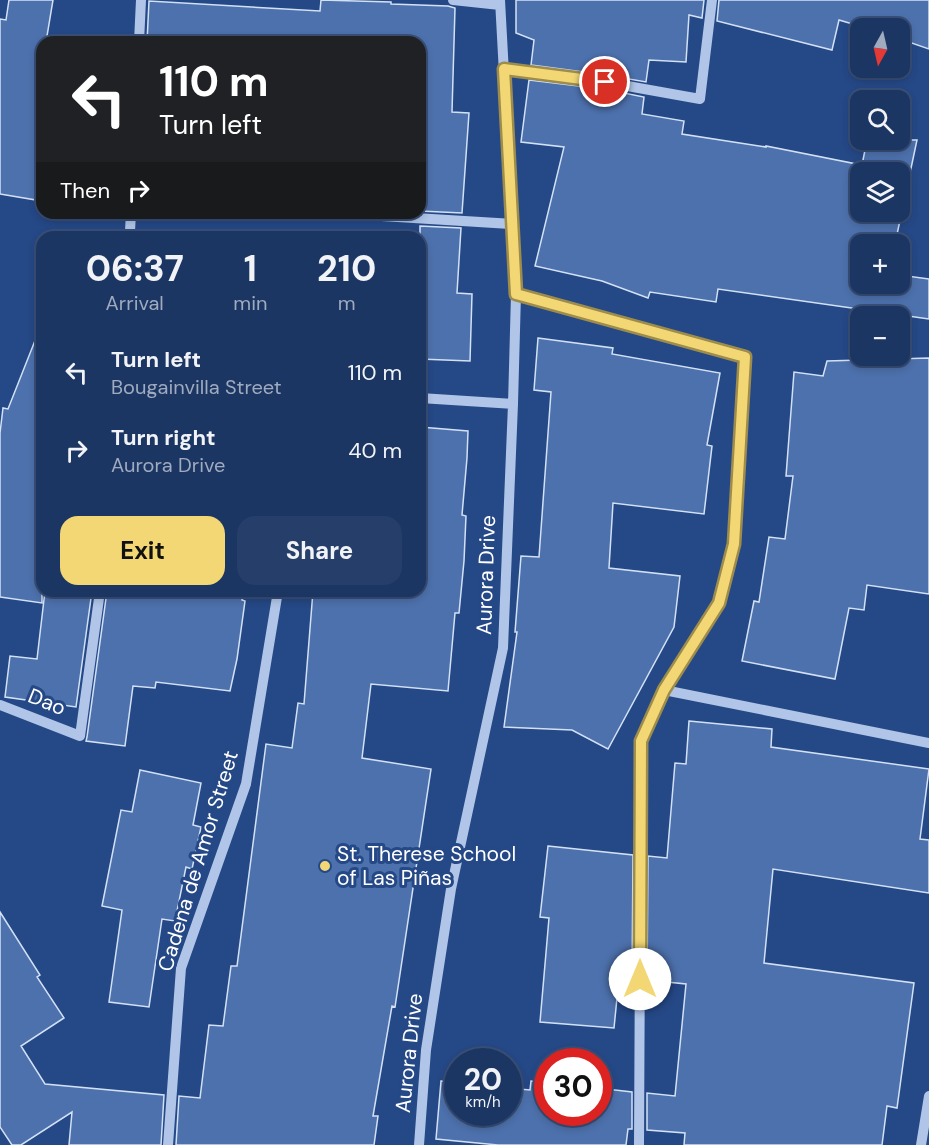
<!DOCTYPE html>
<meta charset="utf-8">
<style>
:root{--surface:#1c3664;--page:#253e6a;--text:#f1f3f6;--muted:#a0abbf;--line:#3a5078;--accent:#f2d774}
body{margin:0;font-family:"DM Sans",sans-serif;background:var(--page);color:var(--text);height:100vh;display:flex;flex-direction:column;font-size:22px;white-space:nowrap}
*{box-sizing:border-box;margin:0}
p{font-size:20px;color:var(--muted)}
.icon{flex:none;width:33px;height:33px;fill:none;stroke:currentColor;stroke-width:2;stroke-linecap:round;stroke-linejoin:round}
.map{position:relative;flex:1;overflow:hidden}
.side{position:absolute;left:36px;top:231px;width:390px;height:366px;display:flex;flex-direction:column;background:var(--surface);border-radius:18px;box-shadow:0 3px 9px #0003,0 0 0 2px var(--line)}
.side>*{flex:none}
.guide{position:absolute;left:36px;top:36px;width:390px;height:183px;border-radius:18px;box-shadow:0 3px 9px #0003,0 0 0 2px var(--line);background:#202124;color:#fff;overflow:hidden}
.needle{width:39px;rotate:188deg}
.controls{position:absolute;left:850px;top:18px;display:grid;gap:12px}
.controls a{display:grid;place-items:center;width:60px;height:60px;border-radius:12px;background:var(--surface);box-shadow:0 3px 9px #0003,0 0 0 2px var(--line);font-size:30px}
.speed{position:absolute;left:444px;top:1048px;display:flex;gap:12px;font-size:30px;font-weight:700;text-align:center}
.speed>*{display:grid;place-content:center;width:78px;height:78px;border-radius:50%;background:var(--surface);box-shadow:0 3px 9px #0003,0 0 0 2px var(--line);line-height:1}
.speed small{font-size:15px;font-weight:400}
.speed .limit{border:9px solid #d22;background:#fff;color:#111}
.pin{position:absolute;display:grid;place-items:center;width:51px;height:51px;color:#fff;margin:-26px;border:3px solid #fff;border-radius:50%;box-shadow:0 2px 6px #0007}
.me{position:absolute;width:66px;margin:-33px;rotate:0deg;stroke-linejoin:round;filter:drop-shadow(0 0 4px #0008)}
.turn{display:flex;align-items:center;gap:21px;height:126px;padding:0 24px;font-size:27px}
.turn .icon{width:78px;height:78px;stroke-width:2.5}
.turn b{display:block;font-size:42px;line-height:51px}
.then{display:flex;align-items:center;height:57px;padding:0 24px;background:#0003;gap:12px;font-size:22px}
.eta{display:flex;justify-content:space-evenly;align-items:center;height:102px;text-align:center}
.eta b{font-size:36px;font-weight:700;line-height:42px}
.action{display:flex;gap:12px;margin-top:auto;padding:12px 24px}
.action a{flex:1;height:69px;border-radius:18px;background:var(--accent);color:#111;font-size:24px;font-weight:700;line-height:69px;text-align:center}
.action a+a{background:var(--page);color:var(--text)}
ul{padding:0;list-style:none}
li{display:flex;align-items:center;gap:18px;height:78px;padding:0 24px}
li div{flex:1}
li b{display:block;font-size:22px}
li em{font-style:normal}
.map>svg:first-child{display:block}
</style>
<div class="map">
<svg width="929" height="1145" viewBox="0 0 929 1145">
<rect width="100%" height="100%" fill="#254886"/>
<path fill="#4d71ad" stroke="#d3e1f6" stroke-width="1.5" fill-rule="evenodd" d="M9,0H53L46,42H42V201L0,194V19L6,20Z
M321,0L391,2V4L448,6L455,8L452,112L469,113L462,213L420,211V42H147L149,1L320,11Z
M516,0H704L702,18L689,15L686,62L649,60L646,82L606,75L531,65L534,40L516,33Z
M719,0H929V49L900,39V28H866L839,20L832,50L717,21Z
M529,80L604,89L644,97L642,114L684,121L682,134L766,147V146L862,165L867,140H917L895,244H861V284H900V275L929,279V319L718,289L716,302L650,292L648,298L602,281L535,266L564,147L521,142ZM861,172H900V212H861Z
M420,226L461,228L457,293L472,294L470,361L420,359Z
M40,328L42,329V603L0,597V433L3,408L8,409Z
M538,338L613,348L612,354L720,373L707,445L712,446L704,514L613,503L609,568L680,576L674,627L608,749L572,730L504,727L517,632H515L521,556L539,557L551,392L534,390Z
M929,358V594L867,585L864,610L849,608L835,679L742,661L754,601L759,602L769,537L785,539L793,476H786L794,372L823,376L827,361Z
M420,427L468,431L467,458L462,515L466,516L464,561L459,613H455L448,691L371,684L362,758L431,769L395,1007L392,1006L373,1116H378L374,1145H176L179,1096L200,1098L209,1025L223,1026L231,966H237L266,744L292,748L298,703L304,704L313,591H331L395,596V591H420Z
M45,591H92L76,707L5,697L10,656L37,659Z
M107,591H243L242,600L245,601L237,659L230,691L156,682L155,688L133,686L125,746L86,741L87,737Z
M689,721L772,729L771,747L929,769L920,839L929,840V893L773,869L764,963L914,983L897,1108L887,1106L882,1145H684L685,1133L647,1130V1093L675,1096L686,984L647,980L648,856L667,858L675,763L686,764Z
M140,770L201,783L193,825L201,827L192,869L186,867L175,921L162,919L149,1007L109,1002L122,910L102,906L121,810L132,812Z
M548,846L633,855L632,979L619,978L614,1028L540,1022L549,918L540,917Z
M0,912L40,975L37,977L64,1018L21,1046L45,1084L164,1095L161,1145H69L72,1112L21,1145H12L0,1127Z
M441,1081L458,1083V1113H508V1088L530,1090L531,1081L548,1083V1113H598V1088L632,1092V1129H628L626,1145H498L436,1139Z"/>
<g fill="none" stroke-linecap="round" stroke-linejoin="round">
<path stroke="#b0c5e8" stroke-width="10" d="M453,0L500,5
M139,42L141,0
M504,69L605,82L700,99L712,0
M333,213L512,224
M130,231L131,213
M516,294L745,357L734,544L719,603L664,690L641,741L639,1145
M420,398L513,404
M664,690L929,743
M0,705L80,736L100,591
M168,1145L181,968L246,784L278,591
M419,1145L426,1050L451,889L503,648L513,404L516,294L500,0
M921,1145L929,1096"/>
</g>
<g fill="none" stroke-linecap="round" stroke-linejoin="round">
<g stroke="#9d8c4b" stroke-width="15">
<path id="route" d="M605,82L504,69L516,294L745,357L734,544L719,603L664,690L641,741L640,979"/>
</g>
<use href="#route" stroke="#f2d774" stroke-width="10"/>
</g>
<circle fill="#f2d774" stroke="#254886" stroke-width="2" cx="325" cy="866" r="6"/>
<g text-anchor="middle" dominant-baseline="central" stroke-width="6" stroke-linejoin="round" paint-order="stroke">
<g font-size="21" fill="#fff" stroke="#254886">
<text transform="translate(486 575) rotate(-88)">Aurora Drive</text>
<text transform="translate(47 702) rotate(22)">Dao</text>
<text transform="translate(198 861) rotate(-73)">Cadena de Amor Street</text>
<text transform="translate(409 1053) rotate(-84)">Aurora Drive</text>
</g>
<g font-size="21" fill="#fff" stroke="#254886" text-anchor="start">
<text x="337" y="854">St. Therese School<tspan x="337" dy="24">of Las Piñas</tspan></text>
</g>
</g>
</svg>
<div class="controls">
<a><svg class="needle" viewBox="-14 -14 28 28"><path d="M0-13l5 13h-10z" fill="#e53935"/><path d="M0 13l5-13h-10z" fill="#a0abbf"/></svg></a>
<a><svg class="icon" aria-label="search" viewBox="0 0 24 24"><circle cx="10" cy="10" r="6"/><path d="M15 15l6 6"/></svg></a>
<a><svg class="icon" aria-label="layers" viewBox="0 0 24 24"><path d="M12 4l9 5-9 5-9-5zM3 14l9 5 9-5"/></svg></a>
<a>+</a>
<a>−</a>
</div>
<div class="speed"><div>20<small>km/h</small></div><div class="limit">30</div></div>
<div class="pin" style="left:605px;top:82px;background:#d93025"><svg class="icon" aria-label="arrive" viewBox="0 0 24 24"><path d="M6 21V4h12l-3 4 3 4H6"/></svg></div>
<svg class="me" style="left:640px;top:979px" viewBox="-20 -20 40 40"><circle r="19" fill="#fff"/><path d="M0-13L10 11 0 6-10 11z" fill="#f2d774"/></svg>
<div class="guide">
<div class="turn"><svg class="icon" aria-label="left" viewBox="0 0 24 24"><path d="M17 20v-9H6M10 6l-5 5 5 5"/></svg><div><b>110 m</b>Turn left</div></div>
<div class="then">Then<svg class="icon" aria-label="right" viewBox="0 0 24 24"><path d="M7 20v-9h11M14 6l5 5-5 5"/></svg></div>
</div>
<section class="side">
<div class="eta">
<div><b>06:37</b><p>Arrival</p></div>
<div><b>1</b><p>min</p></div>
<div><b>210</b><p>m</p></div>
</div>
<ul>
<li><svg class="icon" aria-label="left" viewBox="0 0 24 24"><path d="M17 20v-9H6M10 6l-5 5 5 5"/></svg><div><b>Turn left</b><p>Bougainvilla Street</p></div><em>110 m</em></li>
<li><svg class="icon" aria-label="right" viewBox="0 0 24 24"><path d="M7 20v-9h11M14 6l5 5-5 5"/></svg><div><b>Turn right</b><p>Aurora Drive</p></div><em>40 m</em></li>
</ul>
<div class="action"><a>Exit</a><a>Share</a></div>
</section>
</div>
